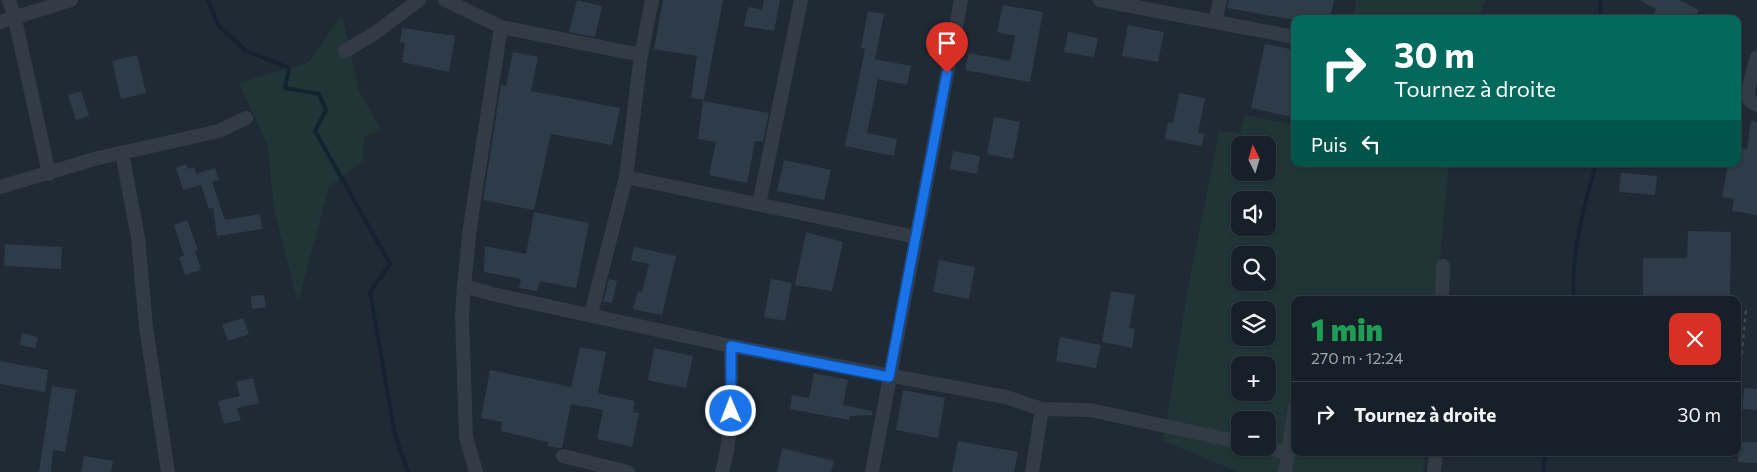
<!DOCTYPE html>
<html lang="fr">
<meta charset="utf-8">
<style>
:root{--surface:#172028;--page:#242d34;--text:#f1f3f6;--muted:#9ea3a8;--line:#363e45}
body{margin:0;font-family:Commissioner,sans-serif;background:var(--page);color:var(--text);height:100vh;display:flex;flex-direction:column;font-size:19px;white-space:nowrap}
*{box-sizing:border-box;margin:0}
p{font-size:16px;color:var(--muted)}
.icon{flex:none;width:28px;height:28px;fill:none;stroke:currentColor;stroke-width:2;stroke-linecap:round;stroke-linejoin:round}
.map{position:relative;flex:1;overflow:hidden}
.panel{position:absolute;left:1291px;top:296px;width:450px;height:160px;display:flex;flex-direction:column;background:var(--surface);border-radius:10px;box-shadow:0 1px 4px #0004,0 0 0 1px var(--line)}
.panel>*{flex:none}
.top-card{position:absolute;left:1291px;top:15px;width:450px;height:152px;border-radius:10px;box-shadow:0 1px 4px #0004,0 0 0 1px var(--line);background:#00695c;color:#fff;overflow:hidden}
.needle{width:32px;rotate:355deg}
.controls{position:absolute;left:1231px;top:136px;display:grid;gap:10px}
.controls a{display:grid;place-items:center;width:45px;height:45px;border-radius:10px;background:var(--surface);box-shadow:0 1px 4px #0004,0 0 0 1px var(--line);font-size:25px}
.pin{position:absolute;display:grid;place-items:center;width:42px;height:42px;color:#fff;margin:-51px -21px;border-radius:50% 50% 50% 0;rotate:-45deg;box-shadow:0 0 5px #0007}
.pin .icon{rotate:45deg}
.me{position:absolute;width:55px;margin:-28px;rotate:359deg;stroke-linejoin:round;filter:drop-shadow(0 0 4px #0008)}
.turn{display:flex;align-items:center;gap:18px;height:105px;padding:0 20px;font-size:22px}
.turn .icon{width:65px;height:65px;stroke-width:2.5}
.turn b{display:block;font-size:35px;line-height:42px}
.then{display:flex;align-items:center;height:48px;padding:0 20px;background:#0003;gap:10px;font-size:19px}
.round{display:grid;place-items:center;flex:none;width:52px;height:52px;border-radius:10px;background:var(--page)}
.head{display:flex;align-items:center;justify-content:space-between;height:85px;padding:0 20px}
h1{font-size:30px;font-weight:800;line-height:38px;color:#1e9e55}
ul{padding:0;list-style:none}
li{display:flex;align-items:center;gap:15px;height:65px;padding:0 20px;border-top:1px solid var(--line)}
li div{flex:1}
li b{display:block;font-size:19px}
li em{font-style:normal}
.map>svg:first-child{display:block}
</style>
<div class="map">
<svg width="1757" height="472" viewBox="0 0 1757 472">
<rect width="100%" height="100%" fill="#1f2a35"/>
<path fill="#213536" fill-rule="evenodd" d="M1356,0H1485L1479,19H1353Z
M342,14L359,91L381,130L364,136L363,161L329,187L298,302L274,210L268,147L239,83L309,62Z
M1245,115L1295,125V164H1449L1436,300H1295V452L1425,453L1423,472H1239L1163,441L1189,282L1219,131L1240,133ZM1240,145H1268V172H1240ZM1240,200H1268V228H1240ZM1240,255H1268V282H1240ZM1240,310H1268V338H1240ZM1240,365H1268V392H1240ZM1240,420H1268V448H1240Z"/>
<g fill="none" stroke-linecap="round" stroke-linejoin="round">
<path stroke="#142231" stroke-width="4" d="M208,0L218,25L246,51L289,68L285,88L319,94L326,110L315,131L390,264L370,292L395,435L408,472
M1600,0L1601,19
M1574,300C1570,256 1584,206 1596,164
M1543,472L1546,452"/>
</g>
<path fill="#2e3c49" d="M577,0L602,6L595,37L569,32Z
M663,0H723L704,100L691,98L697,56L654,49Z
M764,0H780L774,31L744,26L748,7L762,10Z
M1229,0H1334L1330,19L1295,20L1227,8Z
M1639,0H1679L1699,10L1695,19H1651L1656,9Z
M1003,5L1043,12L1030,82L965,70L969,53L1010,61L1015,36L997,32Z
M868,11L884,14L875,59L911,66L907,85L878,79L867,133L897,139L894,156L845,146L865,49L861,48Z
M1128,25L1164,32L1158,62L1122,56Z
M402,28L455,36L449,72L402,62L405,43L400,42Z
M1068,32L1098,38L1094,57L1064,52Z
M1265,44L1295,50V103L1292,117L1251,108Z
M513,52L538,57L531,91L620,108L612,145L551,134L534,210L483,200L501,85L506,86Z
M137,55L146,93L121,99L112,61Z
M81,91L89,116L76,120L68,95Z
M1179,93L1205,98L1198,133L1204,134L1202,146L1165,139L1168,122L1173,123Z
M703,101L769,113L763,142L755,141L747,183L709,175L716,142L698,139Z
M994,117L1020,122L1013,159L987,154Z
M1751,121L1757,122V215L1732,211L1734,199L1722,197L1728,164H1738V148L1747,149Z
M953,151L980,156L977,174L950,169Z
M784,160L831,170L824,200L777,191Z
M186,164L188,169L194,167L196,174L215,168L219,180L212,182L225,220L260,214L262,229L217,236L213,208L209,209L201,185L183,190L176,168Z
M1621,173L1657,176L1655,195L1619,192Z
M534,212L589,223L576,288L540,281L537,291L519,288L521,279L484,272L485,246L526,254Z
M187,220L198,250L195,251L201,270L185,275L179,257L184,256L174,225Z
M1688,231L1731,232L1730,300H1643V258H1687Z
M806,232L843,242L832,291L795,285Z
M5,244L62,247L61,269L4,266Z
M634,247L676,256L662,315L633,309L638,291L642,292L649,264L631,260Z
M939,260L975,267L969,299L933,292Z
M609,279L617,281L612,303L603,302Z
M771,279L792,283L785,321L764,317Z
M1111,291L1135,295L1129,328L1135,329L1132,348L1102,342Z
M264,295L266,307L252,309L251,296Z
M243,318L249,334L228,341L222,325Z
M22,333L38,337L35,348L20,345Z
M1060,337L1101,345L1096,368L1056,361Z
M580,347L606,352L598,392L600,394L635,401L633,412L639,413L632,447L597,439L603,410L571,404L562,448H560L548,446V442L501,431L502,422L481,418L490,370L571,387Z
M654,348L693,356L686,388L648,380Z
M0,361L48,370L45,392L0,384Z
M814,373L848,380L843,405L872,411V415L850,416L849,420L790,409L792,395L809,398Z
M253,378L259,403L237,408L241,420L224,424L218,401L240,396L236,382Z
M52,386L76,390L65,452L53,450L51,472H39Z
M1744,388L1757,389V410L1742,409Z
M903,390L945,398L938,438L896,430Z
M958,441L1018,452L1014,472H952Z
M1738,442H1757V463L1738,462Z
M782,448L834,461L831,472H777Z
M84,456L113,461L111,472H81Z"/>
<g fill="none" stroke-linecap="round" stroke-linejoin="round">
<path stroke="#3a4e4e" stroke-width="2.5" stroke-dasharray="4 4" stroke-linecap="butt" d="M1738,394L1746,309"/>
<path stroke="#333c45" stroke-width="14" d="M9,0L15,19L49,174
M445,0L501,27L641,55
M1100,0L1215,22
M1220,0L1215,22L1295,37
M0,22L71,0
M501,27L470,227L464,286L492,294L731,346L1006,397L1042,409L1032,472
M345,51L375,33L419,0
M1757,57L1748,90L1749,100L1757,105
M122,153L138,238L146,327L168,472
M626,177L916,237
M0,187L98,158L219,131L246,118
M759,204L801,0
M464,286L462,317L466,437L476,472
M1442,300L1443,266
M591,314L626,177L641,55L652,0
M1042,409L1090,410L1240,442
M1264,448L1289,453
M563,456L628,472
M722,472C734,431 731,388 731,346
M872,472L961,0
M1285,472L1295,408
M1434,472L1436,452"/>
</g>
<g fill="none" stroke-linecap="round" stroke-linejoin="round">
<g stroke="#114b97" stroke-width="12">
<path id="route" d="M731,411V346L889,377L947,73"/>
</g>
<use href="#route" stroke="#1a73e8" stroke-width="9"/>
</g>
</svg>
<div class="controls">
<a><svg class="needle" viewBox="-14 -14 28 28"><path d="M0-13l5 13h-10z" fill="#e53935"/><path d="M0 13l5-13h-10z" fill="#9ea3a8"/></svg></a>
<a><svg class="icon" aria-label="sound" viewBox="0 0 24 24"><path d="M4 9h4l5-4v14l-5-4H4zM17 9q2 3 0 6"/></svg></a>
<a><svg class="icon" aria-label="search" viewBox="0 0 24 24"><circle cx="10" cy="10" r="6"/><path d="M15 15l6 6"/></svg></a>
<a><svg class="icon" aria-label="layers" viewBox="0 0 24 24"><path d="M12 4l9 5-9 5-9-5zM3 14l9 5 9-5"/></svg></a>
<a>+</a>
<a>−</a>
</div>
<div class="pin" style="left:947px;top:73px;background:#d93025"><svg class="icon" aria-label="arrive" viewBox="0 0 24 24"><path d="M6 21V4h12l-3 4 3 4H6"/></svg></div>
<svg class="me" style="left:731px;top:411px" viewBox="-20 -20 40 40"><circle r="17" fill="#1a73e8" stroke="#fff" stroke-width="3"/><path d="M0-11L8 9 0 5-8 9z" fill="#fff"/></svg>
<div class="top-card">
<div class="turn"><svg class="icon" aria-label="right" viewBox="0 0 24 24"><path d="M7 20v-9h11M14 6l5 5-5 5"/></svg><div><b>30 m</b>Tournez à droite</div></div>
<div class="then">Puis<svg class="icon" aria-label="left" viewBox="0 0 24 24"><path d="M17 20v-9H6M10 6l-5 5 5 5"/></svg></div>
</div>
<section class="panel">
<div class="head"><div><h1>1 min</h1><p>270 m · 12:24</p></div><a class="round" style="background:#d93025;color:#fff"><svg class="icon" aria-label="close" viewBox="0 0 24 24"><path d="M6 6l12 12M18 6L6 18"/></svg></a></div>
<ul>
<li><svg class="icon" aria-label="right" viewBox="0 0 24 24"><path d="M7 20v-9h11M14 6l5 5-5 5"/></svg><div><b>Tournez à droite</b></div><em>30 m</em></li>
</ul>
</section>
</div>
